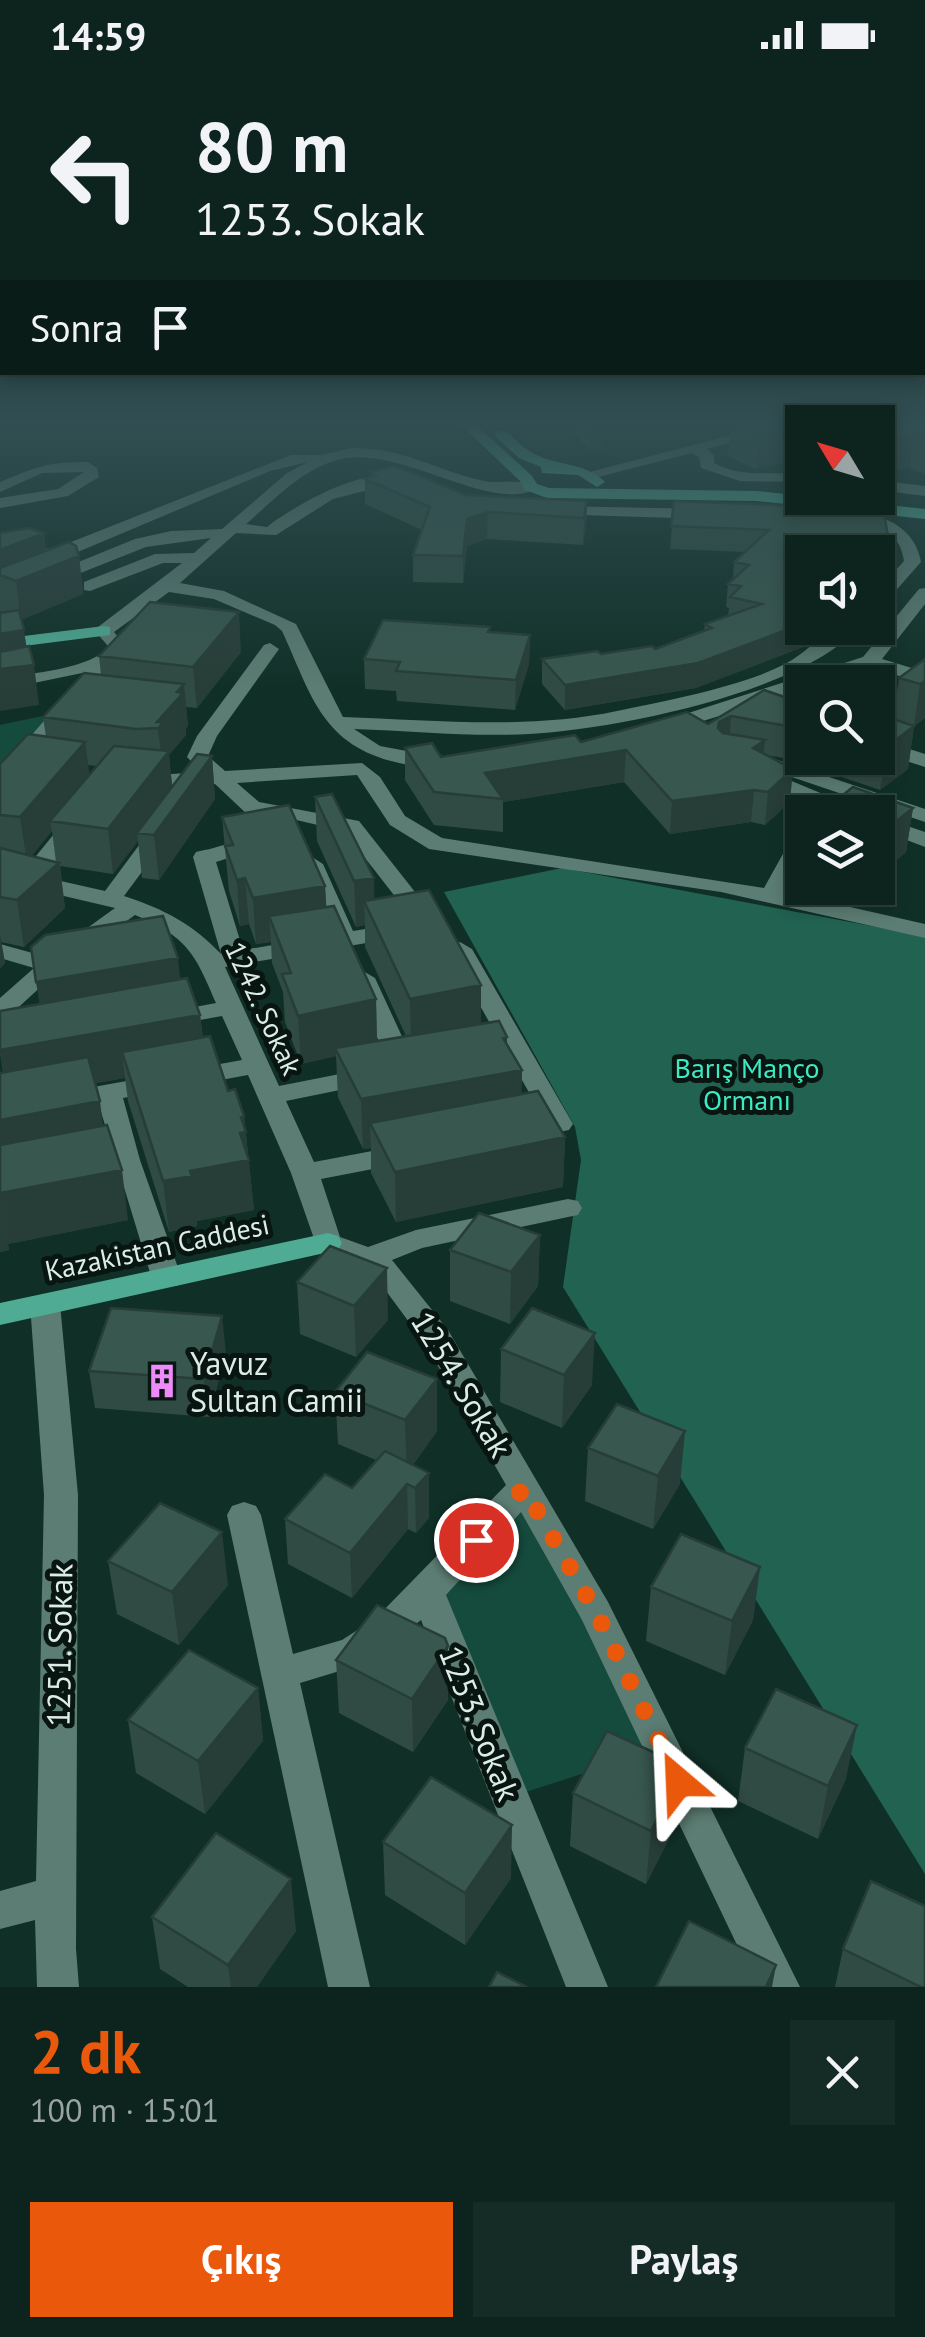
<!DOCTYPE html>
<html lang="tr">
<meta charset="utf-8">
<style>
:root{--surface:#0c241d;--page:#152c26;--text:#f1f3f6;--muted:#9aa4a4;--line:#2c413b;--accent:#ea580c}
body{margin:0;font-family:"PT Sans",sans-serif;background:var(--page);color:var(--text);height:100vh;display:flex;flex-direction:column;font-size:38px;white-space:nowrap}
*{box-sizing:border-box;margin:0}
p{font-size:32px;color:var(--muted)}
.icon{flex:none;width:55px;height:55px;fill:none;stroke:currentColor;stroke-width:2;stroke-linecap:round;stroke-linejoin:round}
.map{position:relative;height:1917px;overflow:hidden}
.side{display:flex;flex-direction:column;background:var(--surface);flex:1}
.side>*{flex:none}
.guide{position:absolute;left:0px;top:0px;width:925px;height:305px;box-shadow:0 5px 15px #0003,0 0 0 2px var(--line);background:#0c241d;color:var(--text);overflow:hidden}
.needle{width:65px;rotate:308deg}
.tools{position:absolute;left:785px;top:335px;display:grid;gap:20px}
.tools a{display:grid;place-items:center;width:110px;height:110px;border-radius:0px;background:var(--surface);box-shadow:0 5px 15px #0003,0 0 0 2px var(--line);font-size:50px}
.pin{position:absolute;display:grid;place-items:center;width:85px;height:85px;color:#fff;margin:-42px;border:5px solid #fff;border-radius:50%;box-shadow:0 2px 10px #0007}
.me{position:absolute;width:110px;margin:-55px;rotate:334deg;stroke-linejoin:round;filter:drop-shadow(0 0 8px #0008)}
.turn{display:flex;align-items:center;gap:35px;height:210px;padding:0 30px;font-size:45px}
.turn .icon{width:130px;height:130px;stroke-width:2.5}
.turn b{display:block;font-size:70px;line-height:85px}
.then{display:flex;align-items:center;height:95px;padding:0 30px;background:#0003;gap:20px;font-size:38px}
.round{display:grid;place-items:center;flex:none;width:105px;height:105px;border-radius:0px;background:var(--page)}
.summary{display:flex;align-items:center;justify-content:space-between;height:170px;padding:0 30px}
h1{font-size:60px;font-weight:700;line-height:75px;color:var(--accent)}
.primary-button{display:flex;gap:20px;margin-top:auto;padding:20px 30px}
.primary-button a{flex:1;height:115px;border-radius:0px;background:var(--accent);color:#fff;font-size:40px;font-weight:700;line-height:115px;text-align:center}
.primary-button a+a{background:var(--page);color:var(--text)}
.status{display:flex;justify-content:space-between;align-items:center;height:70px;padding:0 50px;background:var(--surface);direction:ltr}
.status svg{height:28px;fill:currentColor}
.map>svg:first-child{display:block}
</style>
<div class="status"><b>14:59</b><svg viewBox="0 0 49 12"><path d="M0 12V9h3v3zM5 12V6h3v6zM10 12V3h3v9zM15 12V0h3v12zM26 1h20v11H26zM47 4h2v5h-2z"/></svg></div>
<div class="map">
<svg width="925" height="1917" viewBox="0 0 925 1917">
<rect width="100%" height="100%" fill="#103027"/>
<path fill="#154b3d" d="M52,644L0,705V655Z
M524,1417L663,1678L510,1727L427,1522Z"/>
<path fill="#216251" d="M562,798L925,866V1804L563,1217L581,1090L575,1057L444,822Z"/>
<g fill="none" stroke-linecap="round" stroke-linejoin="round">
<path fill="#5c7d73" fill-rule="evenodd" d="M785,351H809L707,379L714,385V393C740,408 773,402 802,403V412L740,411L701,398L699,387L692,383L590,409L582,404Z
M352,378C406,378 434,400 484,411C500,414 524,408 538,417C494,448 396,370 334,391C299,402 273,431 246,454L267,457C292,437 372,390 403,411L333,429L276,465L236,463L180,513L224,521L296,554L343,647C433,650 528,660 617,641C665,631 751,615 792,590C815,575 830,556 858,558C799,623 616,659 529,664C472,667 412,661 354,659L380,676L444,688V696C428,700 407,695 391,691C320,672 310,621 282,561L275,555L214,529L169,522L114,562L126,576L119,589L7,718L0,720V701L87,602L0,620V608C26,604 94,599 108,576L95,561L98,557L182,493H163L90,521L84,520V512L155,484L194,483L211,468L146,477L0,535V524L135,469L171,461L222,459L287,403L308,392L270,401L73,484L0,498V487L61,476L291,385H321Z
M88,392L97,398L99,407L68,426L0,438V428L58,419L84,402L42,403L0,422V412C37,397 46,392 88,392Z
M878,410L925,416V426L878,420Z
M556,436L706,439L714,444L706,449L550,444L548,441Z
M850,444C883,441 916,459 921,492L884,534L878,535V520L904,491C899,458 878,460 850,450Z
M925,518V534L882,589L925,602V614L870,597L824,612H802V620L671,661H657L654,657L657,653L863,587L919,519Z
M270,573L279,579L217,666L208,686L225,701L362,693L380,707L405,746L442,768L764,818L794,764L802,762V788L784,822L925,854V868L721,822L429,779L390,755L357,705L237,713L259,732L359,751L434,846L438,851L434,856H418L344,761L270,744C268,774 242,785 216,792L243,880L331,865L301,794L312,787L323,794L353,861L396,854L408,861L396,868L225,897L279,1016L370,998L383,1006L379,1012L286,1031L314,1092L404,1075L414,1078L418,1084L414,1090L404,1093L321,1109L340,1167L368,1177L416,1160L568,1129L578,1131L582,1138L578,1145L568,1147L422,1178L392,1190L448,1260L608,1532L800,1917H757L582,1550L521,1442L446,1525L608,1917H566L421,1550L366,1593L300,1613L370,1917H328L227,1445L232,1436L244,1432L256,1436L261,1445L293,1584L342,1570L376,1548L506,1415L426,1275L375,1206L318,1180L291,1103L248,1005L123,1028L140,1090L182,1209L177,1216H157L152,1209L98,1032L0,1050V1034L242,990L222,946L167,956L158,954L155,949L158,944L216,933C195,883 187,867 135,845L59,900L9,946L0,948V928L34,898L0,888V874L47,887L115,838L0,811V797L23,802L67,748L75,747L86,753L43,807L105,821L151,759H167L170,764L124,826C164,839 194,855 221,884L193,787L196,782C219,777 246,773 248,745L215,714L141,718L131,712L141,706L202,702L187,687L197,666L264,575Z
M878,669L925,684V697L878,682Z
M763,685L925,739V752L756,695V687Z
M782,707L830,727L834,731L823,737L775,717L772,713Z
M878,746L925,762V777L878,759Z
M460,872L472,879L573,1054L569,1060L526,1069L513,1061L517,1055L544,1049L448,879Z
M363,901L375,908L417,999L413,1004L404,1007L391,999L351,908Z
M45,1224L56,1227L60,1234L78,1425L76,1879L79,1917H37L35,1850L0,1859V1821L36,1811L44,1425L30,1234L34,1227Z"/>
<path fill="#4fab94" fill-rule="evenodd" d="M457,351H472L532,406L537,414L549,418L757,421L925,439V449L757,431L547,428L525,420L520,411Z
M496,361H506C514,368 522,377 531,382C556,397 584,391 605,412L597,417L578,405L542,403L541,397L519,388L496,367Z
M104,556L110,557V565L0,579V569Z
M328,1163L338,1166L342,1173L338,1180L0,1255V1233Z"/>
</g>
<path fill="#304b43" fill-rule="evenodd" d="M553,351H609L603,378L590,380L564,353L557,354Z
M731,351H925V404L910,398L878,352H802L756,399L728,386Z
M371,402L466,425L587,431L586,457L583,475L487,469L467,476L463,513L413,512V485L422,460L365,434V409L372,406Z
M674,431L829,437V442L884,444L888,466L885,489L878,497V482H802V558H821L803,577L696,618L565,640L542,614V589L597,581L601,584L652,576L655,579L704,561L705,554L728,546L729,538L726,537L728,514L733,509L734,492L745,482L670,479Z
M0,463H44L46,481L79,486L83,524L21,550L39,635L3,542L0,541Z
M490,563L530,565L529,594L515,640L397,631L396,621L365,619L364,589Z
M241,582L197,638L186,637L188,656L186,658V665L169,685L172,716L212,686L215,729L159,810L142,808L138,771L113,804L60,796L65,838L24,877L1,872L5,893L0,898V694L46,667L43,647L101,605L99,586ZM88,695L97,696L89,705ZM52,761L56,792L31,786Z
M925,589V648L914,656L908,699L880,720L824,701L826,688H878V644L893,649L899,608Z
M764,620L802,633L784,688L766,685L790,732L765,755L751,752L670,764L624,712L503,732V762L434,755L405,710V678L441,687L581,672L708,654Z
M853,717L913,738L906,782L878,806V742H823V741Z
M315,727L374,829L481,915V954L507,974L522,1000L521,1024L565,1067L563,1117L396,1152L371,1103V1078L363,1079L338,1027L336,986L301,994L285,952L283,922L272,893L271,872L256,874L249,854L240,856L229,821L222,747L325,816L326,837L376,929L377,971L406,966L365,877V855L356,857L317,771Z
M31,877L180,909L200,945L203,968L228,1021L244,1046L254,1140L197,1151V1156L169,1162L128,1031L125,1008L95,1013L103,1056L128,1150L8,1174L9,1180L0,1182V1003L3,1002L0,983L40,934Z
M540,1165L538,1216L510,1254L450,1231V1180Z
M297,1212L388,1250L356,1287L300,1264Z
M501,1279L592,1315L562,1358L500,1332Z
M226,1283L209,1347L95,1338L89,1301Z
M335,1322L437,1361L413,1395L429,1448L416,1463L408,1459L352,1528L288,1494L285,1449L352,1418L376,1390L338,1374Z
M588,1378L680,1414L653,1459L585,1431Z
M108,1491L228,1515L179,1575L117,1544Z
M760,1497L753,1550L725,1605L646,1571L651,1517Z
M336,1590L448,1630L413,1682L339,1643Z
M258,1618L263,1671L205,1744L136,1703L128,1650Z
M745,1678L846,1709L818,1769L738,1731Z
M573,1723L676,1755L646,1814L570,1776Z
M383,1772L511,1808L465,1875L385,1825Z
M152,1847L296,1861L257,1917H188L160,1899Z
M843,1879L925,1917H835Z"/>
<path fill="#273d37" d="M605,351H609L603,378L590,380V359Z
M802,355V389L756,399L759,364Z
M915,363L910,398L878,404V370Z
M587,431L586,457L583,475L584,448Z
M488,442L487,469L467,476L463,513V486L467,449Z
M44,463L48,498L79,486L83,524L21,550L16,511L0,505V480Z
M888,466L885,489L878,497V482H872Z
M239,542L241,582L197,638L193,597Z
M802,554V558H821L803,577L696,618L565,640V615Z
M24,560L29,595H34L39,635L0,641V564Z
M530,565L529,594L515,640L516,610Z
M925,611V648L914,656L920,614Z
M184,614L188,656L186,658V665L169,685L173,724L137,763L138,771L113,804L108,759L162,690L157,652Z
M731,646L729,677L715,689L719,652Z
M802,647V676L784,688L787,656Z
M914,656L908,699L880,720L887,677Z
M765,670L762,702L753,678Z
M85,672L91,715L50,751L52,761L27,792L20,747Z
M626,680L624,712L503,732V729L485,703Z
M212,686L215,729L159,810L154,765Z
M793,699L790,732L765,755L768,722Z
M754,720L751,752L670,764L672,731Z
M913,738L906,782L878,806L883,762Z
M59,793L65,838L24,877L17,830Z
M245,808L249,854L240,856L237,810Z
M374,808L375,854L364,831L365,855L356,857L354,811Z
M325,816L328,862L269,846L271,872L256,874L253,828Z
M0,864L5,893L0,898Z
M178,888L183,935L44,960L36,912Z
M481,915V963L411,977L410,929Z
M376,929L377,978H335L336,986L301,994L298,946Z
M200,945L205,993L122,982L125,1008L8,1029L0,980Z
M507,967V1003L522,1000L521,1050L370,1053L371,1078L363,1079L361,1029Z
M100,1031L106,1081L0,1101V1050Z
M244,1046L254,1140L197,1151V1156L169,1162L163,1111L190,1101L240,1063L241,1047Z
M565,1067L563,1117L396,1152L395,1102Z
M122,1100L128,1150L8,1174L0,1131V1123Z
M0,1132L9,1180L0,1182Z
M540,1165L538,1216L510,1254L511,1202Z
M387,1198L388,1250L356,1287L354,1236Z
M222,1246L226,1283L209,1347L204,1309Z
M595,1263L592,1315L562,1358L564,1305Z
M437,1309V1361L407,1403L405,1350Z
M685,1361L680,1414L653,1459L658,1406Z
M429,1403V1448L416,1463L415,1418Z
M407,1414L408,1459L352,1528L350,1483Z
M222,1462L228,1515L179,1575L172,1522Z
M760,1497L753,1550L725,1605L732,1551Z
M448,1576V1630L413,1682L412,1629Z
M258,1618L263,1671L205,1744L198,1691Z
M857,1655L846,1709L818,1769L828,1716Z
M681,1702L676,1755L646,1814L651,1761Z
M512,1755L511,1808L465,1875V1823Z
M291,1809L296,1861L257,1917H231L228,1895Z
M776,1895L772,1917H766Z"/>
<path fill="#38574e" stroke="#273d37" stroke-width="2.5" d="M582,351H605L604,358L590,359Z
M731,351H925V367L915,363L878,370V352H802V355L759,364Z
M395,396L466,425L587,431L584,448L488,442L467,449L463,486L413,485L430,437L365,409L376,405L371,402Z
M674,431L829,437V442L884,444L888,466L872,482H802V554L698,593L565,615L542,589L597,581L601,584L652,576L655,579L712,558L705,554L762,534L730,527L741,516L728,514L749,495L734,492L769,460L671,456Z
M28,458L44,463L0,480V463Z
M69,472L76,476L79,486L16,511L0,505V498Z
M150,532L239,542L193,597L99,586Z
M19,540L24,560L0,564V543Z
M383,550L490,557L488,562L530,565L516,610L396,601L400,592L364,589Z
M29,576L34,595L0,599V582Z
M925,589V611L920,614L899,608Z
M84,603L184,614L177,622L183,623L157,652H163L159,658L136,659L43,647Z
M764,620L802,633V647L787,656L731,646L719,652L718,658L723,663L765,670L753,678L793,699L768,722L754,720L672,731L626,680L485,703L503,729L434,722L405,678L432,673L441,687L575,665L581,672L687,642L708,654Z
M878,644L914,656L887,677L878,674Z
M28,664L85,672L20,747L0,745V694Z
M114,676L169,681L108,759L50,751Z
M197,684L212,686L154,765L137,763Z
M853,717L913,738L883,762L878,760V742H828L823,741Z
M332,724L374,808L354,811L315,727Z
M289,735L325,816L253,828L245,808L237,810L225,776L233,775L222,747Z
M0,778L59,793L17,830L0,827Z
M429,820L481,915L410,929L364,831Z
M334,836L376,929L298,946L282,904L291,903L269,846Z
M163,846L178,888L36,912L31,877L45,865Z
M187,908L200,945L0,980V941Z
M499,951L507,967L503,968L522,1000L361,1029L335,978Z
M210,966L228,1021L235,1019L244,1046L241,1047L246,1062L240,1063L249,1090L190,1101L192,1106L163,1111L122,982Z
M88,987L100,1031L0,1050V1003Z
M538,1021L565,1067L395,1102L370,1053Z
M107,1055L122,1100L0,1123V1075Z
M479,1143L540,1165L511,1202L450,1180Z
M330,1176L387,1198L354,1236L297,1212Z
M111,1238L222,1246L204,1309L89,1301Z
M532,1238L595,1263L564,1305L501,1279Z
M367,1282L437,1309L405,1350L335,1322Z
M617,1334L685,1361L658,1406L588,1378Z
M385,1381L429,1403L415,1418L407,1414L350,1483L285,1449L325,1404L352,1418Z
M160,1433L222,1462L172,1522L108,1491Z
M681,1464L760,1497L732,1551L651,1517Z
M377,1535L445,1568L448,1576L412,1629L336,1590Z
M189,1580L258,1618L198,1691L128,1650Z
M776,1619L857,1655L828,1716L745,1678Z
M607,1661L677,1693L681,1702L651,1761L573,1723Z
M431,1707L512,1755L465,1823L383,1772Z
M216,1763L291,1809L228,1895L152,1847Z
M871,1811L925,1836V1917H921L843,1879Z
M689,1851L776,1895L766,1917H656Z
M497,1902L527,1917H489Z"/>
<linearGradient id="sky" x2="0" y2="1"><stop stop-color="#091a15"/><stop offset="0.57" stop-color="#314e52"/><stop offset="1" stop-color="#314e52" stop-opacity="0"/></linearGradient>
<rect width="925" height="619" fill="url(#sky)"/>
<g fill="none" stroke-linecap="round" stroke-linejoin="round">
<path stroke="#ea580c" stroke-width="18" stroke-dasharray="0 32.4" d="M476,1470L524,1418L596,1542L679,1712"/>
</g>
<defs>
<g id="building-bare" transform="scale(2.7)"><path d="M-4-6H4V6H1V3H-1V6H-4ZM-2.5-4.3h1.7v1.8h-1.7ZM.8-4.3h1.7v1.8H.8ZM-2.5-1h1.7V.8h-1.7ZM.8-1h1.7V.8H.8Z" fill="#ed8cf9" stroke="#081511" stroke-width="2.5" paint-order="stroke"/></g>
</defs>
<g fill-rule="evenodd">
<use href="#building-bare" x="162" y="1311"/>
</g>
<g text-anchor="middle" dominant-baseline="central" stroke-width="10" stroke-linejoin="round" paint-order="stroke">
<g font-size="28" fill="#dbede6" stroke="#081511">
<text transform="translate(264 938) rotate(65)">1242. Sokak</text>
<text transform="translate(157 1177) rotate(-12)">Kazakistan Caddesi</text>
</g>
<g font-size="28" fill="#3eeac3" stroke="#081511">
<text x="747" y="997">Barış Manço<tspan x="747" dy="32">Ormanı</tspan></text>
</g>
<g font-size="32" fill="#dbede6" stroke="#081511" text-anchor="start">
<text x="190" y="1293">Yavuz<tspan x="190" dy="37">Sultan Camii</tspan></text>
</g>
<g font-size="32" fill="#dbede6" stroke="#081511">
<text transform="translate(462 1314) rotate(59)">1254. Sokak</text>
<text transform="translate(59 1575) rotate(-89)">1251. Sokak</text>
<text transform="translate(480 1653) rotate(68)">1253. Sokak</text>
</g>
</g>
</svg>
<div class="tools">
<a><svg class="needle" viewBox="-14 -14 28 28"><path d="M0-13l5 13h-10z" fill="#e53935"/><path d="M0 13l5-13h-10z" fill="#9aa4a4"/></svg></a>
<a><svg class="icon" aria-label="sound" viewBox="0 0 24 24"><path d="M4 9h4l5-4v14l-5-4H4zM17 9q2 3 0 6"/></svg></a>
<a><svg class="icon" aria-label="search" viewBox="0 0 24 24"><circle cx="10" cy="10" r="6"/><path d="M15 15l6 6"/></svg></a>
<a><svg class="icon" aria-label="layers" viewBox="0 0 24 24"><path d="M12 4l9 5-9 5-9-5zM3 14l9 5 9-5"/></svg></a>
</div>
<div class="pin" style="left:476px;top:1470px;background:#d93025"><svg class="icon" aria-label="arrive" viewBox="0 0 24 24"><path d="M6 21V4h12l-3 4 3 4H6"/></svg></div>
<svg class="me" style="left:679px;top:1712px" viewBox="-20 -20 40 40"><path d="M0-17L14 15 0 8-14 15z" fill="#ea580c" stroke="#fff" stroke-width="4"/></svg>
<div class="guide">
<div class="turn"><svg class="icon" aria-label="left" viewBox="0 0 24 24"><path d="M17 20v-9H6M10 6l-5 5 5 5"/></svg><div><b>80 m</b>1253. Sokak</div></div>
<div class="then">Sonra<svg class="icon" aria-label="arrive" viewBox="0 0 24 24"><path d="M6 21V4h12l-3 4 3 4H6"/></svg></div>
</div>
</div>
<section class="side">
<div class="summary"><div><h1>2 dk</h1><p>100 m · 15:01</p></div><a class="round"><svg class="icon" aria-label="close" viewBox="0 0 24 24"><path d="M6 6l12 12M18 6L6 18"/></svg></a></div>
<div class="primary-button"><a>Çıkış</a><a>Paylaş</a></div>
</section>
